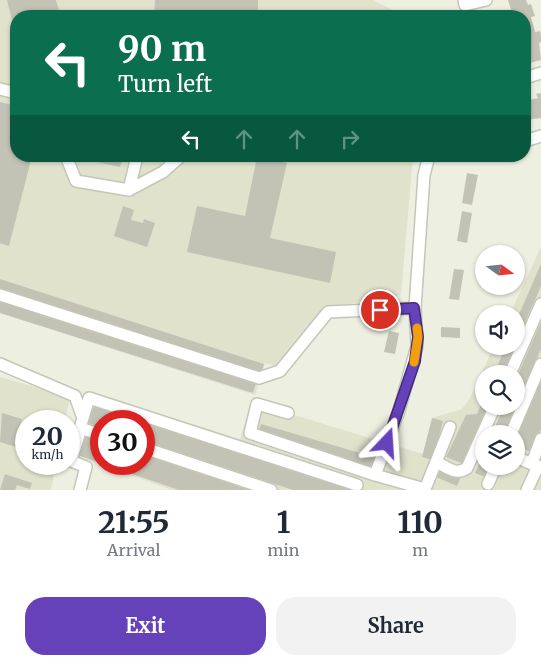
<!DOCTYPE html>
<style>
:root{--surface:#fff;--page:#f2f2f3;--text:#1f2937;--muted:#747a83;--accent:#6542ba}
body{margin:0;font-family:Merriweather,serif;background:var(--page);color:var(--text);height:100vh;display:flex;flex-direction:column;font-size:19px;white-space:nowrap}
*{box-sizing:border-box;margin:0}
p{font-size:16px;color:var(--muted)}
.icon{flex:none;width:28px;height:28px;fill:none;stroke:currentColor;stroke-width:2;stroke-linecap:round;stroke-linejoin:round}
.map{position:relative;height:490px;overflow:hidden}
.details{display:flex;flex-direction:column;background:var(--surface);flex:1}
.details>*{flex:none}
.banner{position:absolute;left:10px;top:10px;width:521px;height:152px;border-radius:20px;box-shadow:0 1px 4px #0004;background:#0b6e4f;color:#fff;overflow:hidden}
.needle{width:32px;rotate:105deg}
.buttons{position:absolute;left:475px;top:245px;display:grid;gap:10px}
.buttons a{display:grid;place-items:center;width:50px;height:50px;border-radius:50%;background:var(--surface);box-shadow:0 1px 4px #0004;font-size:25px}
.speed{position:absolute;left:15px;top:410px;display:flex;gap:10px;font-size:25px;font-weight:700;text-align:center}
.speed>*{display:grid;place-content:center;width:65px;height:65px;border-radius:50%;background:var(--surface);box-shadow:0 1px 4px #0004;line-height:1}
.speed small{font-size:12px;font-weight:400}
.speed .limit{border:8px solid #d22;background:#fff;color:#111}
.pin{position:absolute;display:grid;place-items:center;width:42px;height:42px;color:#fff;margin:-21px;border:2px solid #fff;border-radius:50%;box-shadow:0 1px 5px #0007}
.me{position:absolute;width:55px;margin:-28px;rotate:20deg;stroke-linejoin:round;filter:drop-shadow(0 0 4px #0008)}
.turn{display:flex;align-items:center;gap:18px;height:105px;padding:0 25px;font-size:22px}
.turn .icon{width:65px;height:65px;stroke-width:2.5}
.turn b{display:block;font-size:35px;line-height:42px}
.lanes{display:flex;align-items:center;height:48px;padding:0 25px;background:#0003;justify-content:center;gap:25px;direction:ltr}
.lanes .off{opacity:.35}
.eta{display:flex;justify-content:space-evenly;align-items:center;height:85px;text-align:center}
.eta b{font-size:30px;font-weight:700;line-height:35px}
.button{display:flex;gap:10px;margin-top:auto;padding:10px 25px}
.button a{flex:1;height:58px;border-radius:20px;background:var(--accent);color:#fff;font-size:20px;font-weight:700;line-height:58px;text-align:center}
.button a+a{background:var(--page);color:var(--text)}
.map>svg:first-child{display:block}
</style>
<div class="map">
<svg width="541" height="490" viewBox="0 0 541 490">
<rect width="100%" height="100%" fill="#edefe0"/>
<path fill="#e0e2cc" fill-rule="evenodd" d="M0,0H372L406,16H16V156H413L401,295L327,308L278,367L265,363L255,395L0,313Z
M541,247V490H172L72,454L89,398L238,446L251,402L423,454L432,418L462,409L470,398L494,346H516V314H510ZM484,374H516V406H484ZM101,421H144V464H101ZM484,434H516V466H484Z
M0,377L70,397L65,421H26V464H56L51,490H0Z"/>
<path fill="#c2c3b5" d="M7,0H56L60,14L49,16H16V24L13,25Z
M155,0H258V16H154Z
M508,0H526L528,5L531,4L535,16L531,17L535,32L540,31L541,36V42L539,43L541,60L526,64L525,16H513Z
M541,93V118L525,120V101L538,98L536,94Z
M0,102L16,106V156H32L9,246L0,243Z
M94,156H123L120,167L93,161Z
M257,157L287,163L270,238L336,252L330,283L187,252L197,206L245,216Z
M467,173L478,175L472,205L462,203Z
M123,206L134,210L131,220L143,223L144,219L155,223L147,247L114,236Z
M462,211L472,213L467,243L457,241Z
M541,264V286L516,343V321Z
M454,269L464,270L459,300L449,299Z
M0,279L264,364L261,373L0,290Z
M0,301L256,383L253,393L0,313Z
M541,322V349L516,406V379Z
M441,327L460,328V338L441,337Z
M389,331L399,333L395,354L384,352Z
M506,346H515L503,374H494Z
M541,379V429L531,452L516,446V438Z
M484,397V406H489L464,464L446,457L466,415L477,414Z
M95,404L351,488L350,490H293L144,441V421H101V427L88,423Z
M504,406H516L504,434H492Z
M2,413L22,419L18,430L26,432V450L0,442Z
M432,418L443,421L433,460L422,457Z
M261,424L377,458L374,469L257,435Z
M84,433L101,439V463L77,455Z
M144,453L250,490H179L103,464H144Z
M484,453V466H490L485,477L475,473Z
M440,468L461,477L457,486L436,477Z
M5,474L32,483L30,489L17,485L15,490H0Z"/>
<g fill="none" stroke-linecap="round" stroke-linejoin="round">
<g stroke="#c5c6b8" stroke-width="14">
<path id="minor" d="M464,0L465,5L486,0
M525,78L541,73
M0,89L16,93
M525,141L541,136
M66,156L76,181L129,190L163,172L181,156
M129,190L137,156
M0,295L259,378L280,371L328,312L415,308
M0,364L75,396L83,418
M510,374L541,304
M288,413L257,404L250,433L375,475L425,489L436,462
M450,427L436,462C447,467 456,476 467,468L495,406
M511,434L541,364
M101,435L80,428L89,398L357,485
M144,448L271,490
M516,457L541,468
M532,463L541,439
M375,475L399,411L417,346L415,308L424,175L429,156
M488,484L496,466
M80,490L86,467L71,461L81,428
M527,490L538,466"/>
</g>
<use href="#minor" stroke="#fff" stroke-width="11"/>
</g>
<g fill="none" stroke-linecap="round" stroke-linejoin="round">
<g stroke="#422b79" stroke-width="12">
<path id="route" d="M380,310L414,308L418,337L415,361L387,443"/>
</g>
<use href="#route" stroke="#6542ba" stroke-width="9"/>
<path stroke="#f59e0b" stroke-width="9" d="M414,362L418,337L417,328"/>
</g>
</svg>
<div class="buttons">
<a><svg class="needle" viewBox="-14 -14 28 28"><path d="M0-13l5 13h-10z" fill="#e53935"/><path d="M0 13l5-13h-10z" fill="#747a83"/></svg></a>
<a><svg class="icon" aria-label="sound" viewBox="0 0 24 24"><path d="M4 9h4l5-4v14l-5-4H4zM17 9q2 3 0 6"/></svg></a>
<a><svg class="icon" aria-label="search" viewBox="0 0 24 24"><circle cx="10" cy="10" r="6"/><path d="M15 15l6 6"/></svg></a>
<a><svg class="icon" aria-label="layers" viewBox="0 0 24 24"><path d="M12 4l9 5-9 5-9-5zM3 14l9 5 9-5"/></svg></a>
</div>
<div class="speed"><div>20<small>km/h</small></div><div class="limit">30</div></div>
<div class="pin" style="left:380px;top:310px;background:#d93025"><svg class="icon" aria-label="arrive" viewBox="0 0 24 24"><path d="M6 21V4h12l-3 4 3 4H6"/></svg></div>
<svg class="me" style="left:387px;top:443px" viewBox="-20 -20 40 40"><path d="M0-17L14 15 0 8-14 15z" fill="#6542ba" stroke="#fff" stroke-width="4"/></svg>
<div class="banner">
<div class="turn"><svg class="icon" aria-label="left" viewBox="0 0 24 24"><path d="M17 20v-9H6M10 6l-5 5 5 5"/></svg><div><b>90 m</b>Turn left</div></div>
<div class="lanes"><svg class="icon" aria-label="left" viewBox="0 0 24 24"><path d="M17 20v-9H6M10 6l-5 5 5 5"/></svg><svg class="icon off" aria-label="ahead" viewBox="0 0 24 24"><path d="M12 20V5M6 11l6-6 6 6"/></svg><svg class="icon off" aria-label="ahead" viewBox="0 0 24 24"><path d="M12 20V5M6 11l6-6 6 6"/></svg><svg class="icon off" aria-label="right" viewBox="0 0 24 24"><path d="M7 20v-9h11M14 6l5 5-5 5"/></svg></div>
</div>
</div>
<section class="details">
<div class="eta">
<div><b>21:55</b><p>Arrival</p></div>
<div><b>1</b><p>min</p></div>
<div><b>110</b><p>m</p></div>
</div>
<div class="button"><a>Exit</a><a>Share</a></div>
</section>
